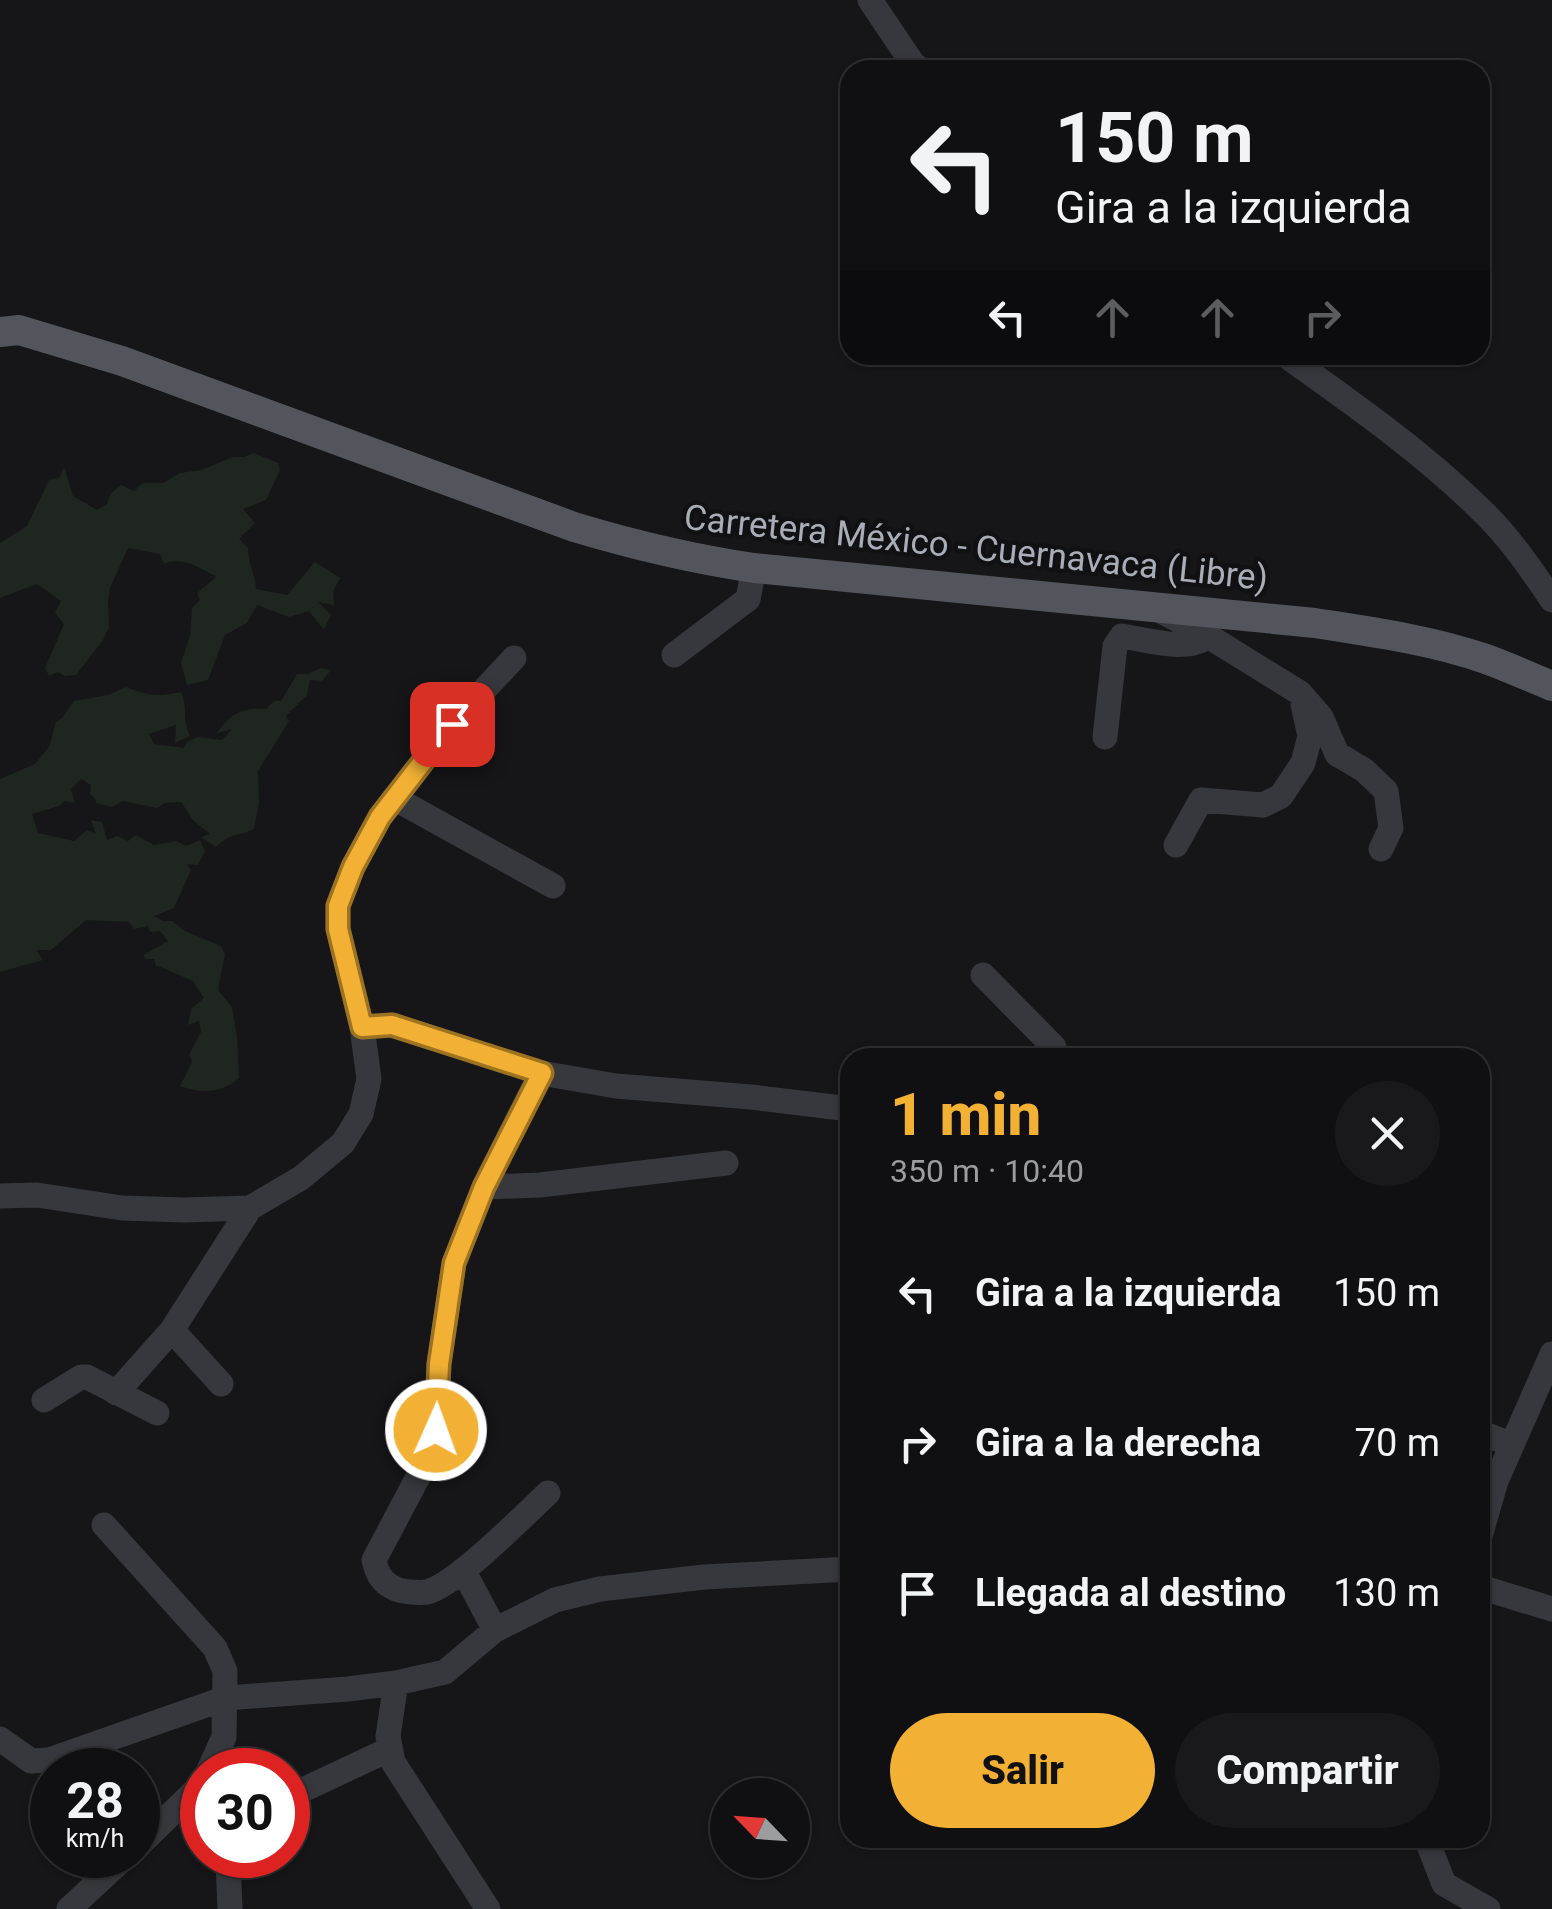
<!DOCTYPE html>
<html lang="es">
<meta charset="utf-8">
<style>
:root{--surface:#101012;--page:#19191b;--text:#f1f3f6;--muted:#9c9d9f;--line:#303032;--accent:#f2b134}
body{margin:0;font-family:Roboto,sans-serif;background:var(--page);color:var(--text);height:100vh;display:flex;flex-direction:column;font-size:38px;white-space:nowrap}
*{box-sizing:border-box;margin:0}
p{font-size:32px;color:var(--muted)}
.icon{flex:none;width:55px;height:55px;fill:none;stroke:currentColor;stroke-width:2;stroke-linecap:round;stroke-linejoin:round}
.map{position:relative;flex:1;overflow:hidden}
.panel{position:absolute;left:840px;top:1048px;width:650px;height:800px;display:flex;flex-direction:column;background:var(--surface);border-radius:30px;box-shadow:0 2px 8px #0004,0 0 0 2px var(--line)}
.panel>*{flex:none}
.banner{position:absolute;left:840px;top:60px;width:650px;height:305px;border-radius:30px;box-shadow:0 2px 8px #0004,0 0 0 2px var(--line);background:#101012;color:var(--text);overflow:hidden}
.needle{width:65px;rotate:295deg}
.buttons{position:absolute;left:710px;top:1778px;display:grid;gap:20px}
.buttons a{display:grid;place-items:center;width:100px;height:100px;border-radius:50%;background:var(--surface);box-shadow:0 2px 8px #0004,0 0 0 2px var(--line);font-size:50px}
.speed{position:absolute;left:30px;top:1748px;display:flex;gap:20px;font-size:50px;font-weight:700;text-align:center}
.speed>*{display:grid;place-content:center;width:130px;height:130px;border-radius:50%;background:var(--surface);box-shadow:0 2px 8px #0004,0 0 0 2px var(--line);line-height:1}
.speed small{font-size:25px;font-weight:400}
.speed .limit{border:15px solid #d22;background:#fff;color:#111}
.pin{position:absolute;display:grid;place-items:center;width:85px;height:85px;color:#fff;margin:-42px;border-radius:20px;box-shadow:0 5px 15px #0006}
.me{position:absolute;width:110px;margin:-55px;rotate:2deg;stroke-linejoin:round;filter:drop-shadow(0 0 8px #0008)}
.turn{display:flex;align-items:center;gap:35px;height:210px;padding:0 50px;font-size:45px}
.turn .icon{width:130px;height:130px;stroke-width:2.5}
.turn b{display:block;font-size:70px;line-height:85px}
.lanes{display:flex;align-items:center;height:95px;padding:0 50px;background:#0003;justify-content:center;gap:50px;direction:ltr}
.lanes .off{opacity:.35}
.round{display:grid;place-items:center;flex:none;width:105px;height:105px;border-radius:52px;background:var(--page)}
.overview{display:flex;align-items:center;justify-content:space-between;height:170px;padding:0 50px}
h1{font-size:60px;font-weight:800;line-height:75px;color:var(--accent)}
.cta{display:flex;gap:20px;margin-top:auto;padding:20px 50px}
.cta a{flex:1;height:115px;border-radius:60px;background:var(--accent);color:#111;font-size:40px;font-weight:800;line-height:115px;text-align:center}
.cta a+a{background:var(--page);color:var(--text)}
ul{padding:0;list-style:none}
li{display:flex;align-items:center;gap:30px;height:150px;padding:0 50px}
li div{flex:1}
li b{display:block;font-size:38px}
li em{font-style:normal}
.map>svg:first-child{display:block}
</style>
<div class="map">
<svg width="1552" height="1909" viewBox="0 0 1552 1909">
<rect width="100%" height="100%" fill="#161618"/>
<path fill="#1e261f" d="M254,453L278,463L280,470L266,500L243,509L255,523L239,539L248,548C248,562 255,574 256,589L287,595L315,562L340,578L333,592L334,605L318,602L331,615L324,630L309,611L289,617L257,605L247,623L225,635L208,680L187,685L181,663L190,636L192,608L200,600L197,593L216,577C201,568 181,556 164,564L160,554L128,548L110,588L108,602L109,627L103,640L76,675L65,676L58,672L49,676L45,668L64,624L55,613L61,601L37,584L0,598V543L27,526L49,480L60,477L64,467L73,496L97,510L107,504L111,493L121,485L134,491L143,483H163L180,473L201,470L233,457H244Z
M321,668L331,670L322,681L310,680L307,695L286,716L289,721L258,771L259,803L254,829C237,838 234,830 216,847L201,837L210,834L193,820L181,802L165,803L157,808L123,801L112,807L96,803L95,798L90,794L91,785L81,779L71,789L75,803L64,801L59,806L32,814L38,833L74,841L87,830L96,834L91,820L102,822L107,840L117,836L128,841L136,835L154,845L176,841L186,846L200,840L205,851L198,865L187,864L191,870L174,908L154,916L163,921H172L185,931L221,946L225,954L218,990L232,1007L237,1036L239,1078C223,1093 201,1094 180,1086L192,1062L189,1055L201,1032L199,1021L188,1025L191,1009L204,998L193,981L156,965L154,959H146L143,955L168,941L160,931L150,932L148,926L134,929L129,922L86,920L51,950H36L43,960L0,972V779L35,764L49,747L56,722L63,717L74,701L108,695L126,687C150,696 156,697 181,692C189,711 181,717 190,736L175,743L176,725L149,734L154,744L184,748L187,742L198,737L222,740L232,729L217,733C230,714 242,707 266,709L274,701H281L297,674H308Z"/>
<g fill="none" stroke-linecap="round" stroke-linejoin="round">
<path stroke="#37383d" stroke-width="25" d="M870,0L913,64L921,70
M1285,355C1352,403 1421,451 1480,509C1508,535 1531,569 1552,600
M1159,610L1208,636L1300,693L1321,717L1337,754L1364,770L1386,791L1391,828L1381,849
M674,655L748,599L754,568
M1105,737L1115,646L1122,636C1147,640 1188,653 1208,636
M394,798L553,886
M1176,845L1201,800L1263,805L1281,796L1303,763L1310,736L1303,704
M983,975L1054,1047L1048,1058
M362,1027L392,1025L541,1073L616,1086L751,1097L850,1109
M541,1073L484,1187L454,1263L439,1363L436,1430L427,1460L374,1560C377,1574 382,1583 396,1589C403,1592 419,1593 427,1592C456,1585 523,1516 548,1493
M484,1187L540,1185L726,1163
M0,1196L37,1195L122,1208L184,1210L250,1208L301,1178L343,1143L361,1114L369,1079L362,1027L338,929V905L353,867L380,817L452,724L514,658
M221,1384L172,1330L250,1208
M116,1393L172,1330
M44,1400L81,1377H87L157,1413
M1480,1432L1512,1445
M104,1525L215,1648L225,1671L224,1737L209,1770
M1480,1536L1496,1481L1552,1354
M463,1570L495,1630
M1480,1587L1552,1609
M396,1683L388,1736L393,1762L488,1909
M0,1739L31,1761L49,1760L226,1698L348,1689L396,1683L445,1672L495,1630L555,1600L600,1589L704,1577L850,1569
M288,1797L390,1749
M1426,1838L1444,1884L1488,1909
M138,1846L202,1784
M69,1909L127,1855
M230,1909L228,1861L230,1855"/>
<path stroke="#53555c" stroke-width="30" d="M0,332L19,330L122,361L574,527C634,545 693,559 754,568L1315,623C1373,632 1431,640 1486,659C1508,667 1530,677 1552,686"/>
</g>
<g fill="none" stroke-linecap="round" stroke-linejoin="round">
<g stroke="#9d7322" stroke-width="25">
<path id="route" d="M436,1430L439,1364L454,1263L484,1187L542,1073L392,1025L362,1027L338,929V906L353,867L380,817L452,724"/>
</g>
<use href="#route" stroke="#f2b134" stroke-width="18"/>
</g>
<g text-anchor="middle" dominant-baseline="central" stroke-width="9" stroke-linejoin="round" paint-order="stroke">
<g font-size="35" fill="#a8adb8" stroke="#111113">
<text transform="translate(976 548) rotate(6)">Carretera México - Cuernavaca (Libre)</text>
</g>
</g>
</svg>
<div class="buttons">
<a><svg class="needle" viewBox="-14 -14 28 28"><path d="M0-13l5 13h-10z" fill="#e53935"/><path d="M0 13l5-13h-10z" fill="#9c9d9f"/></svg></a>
</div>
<div class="speed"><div>28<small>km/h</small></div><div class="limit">30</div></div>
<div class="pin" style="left:452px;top:724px;background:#d93025"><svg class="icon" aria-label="arrive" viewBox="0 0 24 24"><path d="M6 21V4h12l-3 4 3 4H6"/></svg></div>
<svg class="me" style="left:436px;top:1430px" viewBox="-20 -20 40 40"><circle r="17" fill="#f2b134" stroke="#fff" stroke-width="3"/><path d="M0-11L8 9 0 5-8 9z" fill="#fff"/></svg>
<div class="banner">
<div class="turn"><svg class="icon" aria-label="left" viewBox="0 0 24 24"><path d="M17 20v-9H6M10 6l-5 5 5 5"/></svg><div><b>150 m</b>Gira a la izquierda</div></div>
<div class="lanes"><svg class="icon" aria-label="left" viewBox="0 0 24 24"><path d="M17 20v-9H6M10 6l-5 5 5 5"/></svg><svg class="icon off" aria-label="ahead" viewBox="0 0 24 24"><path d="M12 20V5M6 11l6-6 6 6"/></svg><svg class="icon off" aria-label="ahead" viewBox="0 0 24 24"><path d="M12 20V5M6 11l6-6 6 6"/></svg><svg class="icon off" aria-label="right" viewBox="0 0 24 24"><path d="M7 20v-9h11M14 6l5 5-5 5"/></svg></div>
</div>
<section class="panel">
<div class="overview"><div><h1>1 min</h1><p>350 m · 10:40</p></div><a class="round"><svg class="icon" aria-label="close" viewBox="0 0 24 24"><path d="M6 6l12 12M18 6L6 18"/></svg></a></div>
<ul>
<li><svg class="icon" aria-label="left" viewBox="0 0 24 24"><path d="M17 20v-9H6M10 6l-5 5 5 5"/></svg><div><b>Gira a la izquierda</b></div><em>150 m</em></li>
<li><svg class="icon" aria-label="right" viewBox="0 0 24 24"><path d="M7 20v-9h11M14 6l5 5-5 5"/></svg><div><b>Gira a la derecha</b></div><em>70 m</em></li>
<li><svg class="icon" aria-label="arrive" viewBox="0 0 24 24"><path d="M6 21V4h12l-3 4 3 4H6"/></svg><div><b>Llegada al destino</b></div><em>130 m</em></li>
</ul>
<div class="cta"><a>Salir</a><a>Compartir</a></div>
</section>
</div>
